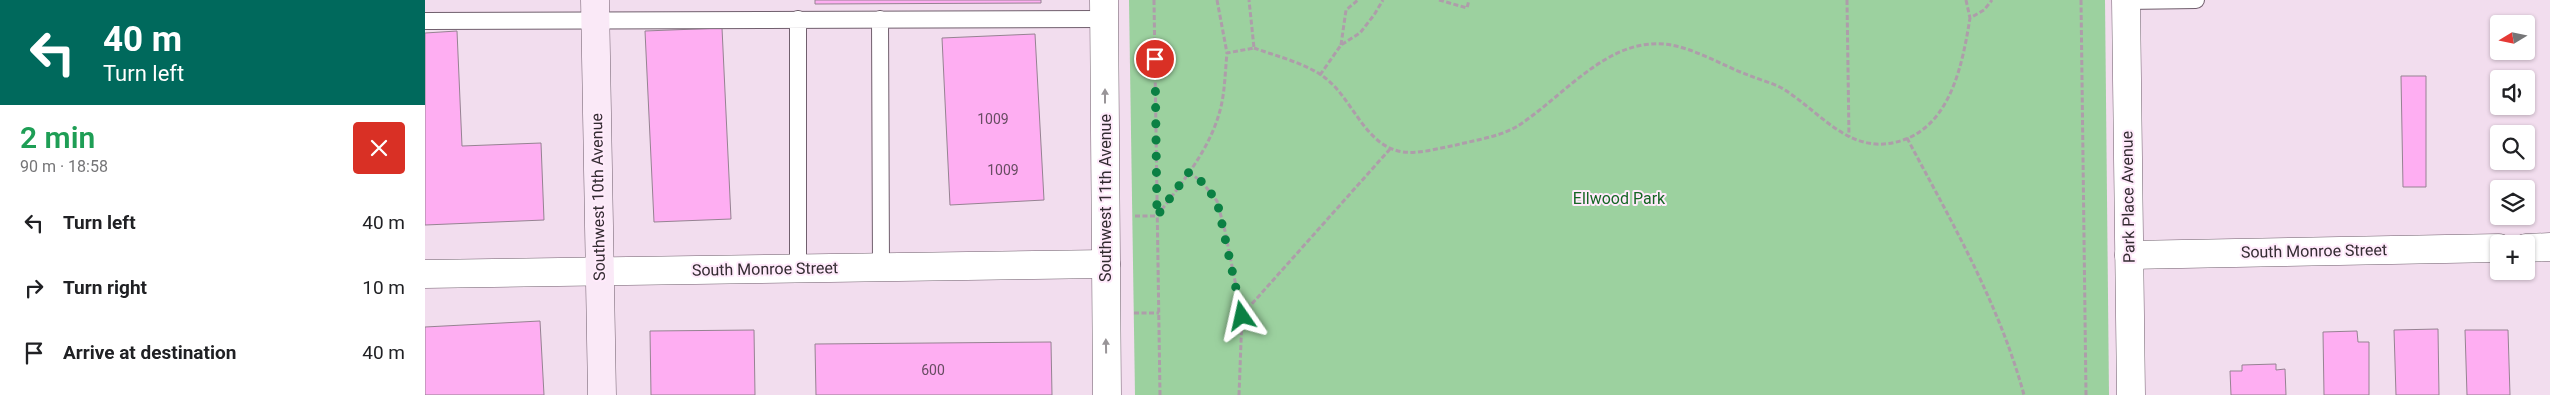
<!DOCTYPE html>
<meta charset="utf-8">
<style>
:root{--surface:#fff;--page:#f2f2f2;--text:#202124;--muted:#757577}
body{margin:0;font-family:Roboto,sans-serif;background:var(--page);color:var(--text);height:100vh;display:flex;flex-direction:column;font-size:19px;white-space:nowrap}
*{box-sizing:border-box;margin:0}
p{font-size:16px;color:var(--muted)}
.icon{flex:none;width:28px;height:28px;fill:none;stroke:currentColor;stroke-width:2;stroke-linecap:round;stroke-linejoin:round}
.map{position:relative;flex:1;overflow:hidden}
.panel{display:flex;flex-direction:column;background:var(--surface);width:425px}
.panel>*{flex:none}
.guide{background:#00695c;color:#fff;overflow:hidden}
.needle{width:32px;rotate:260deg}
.buttons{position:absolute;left:2065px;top:15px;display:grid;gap:10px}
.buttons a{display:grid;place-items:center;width:45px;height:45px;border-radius:5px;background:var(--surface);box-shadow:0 1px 4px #0004;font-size:25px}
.pin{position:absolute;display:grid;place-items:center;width:42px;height:42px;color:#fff;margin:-21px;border:2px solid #fff;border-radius:50%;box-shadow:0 1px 5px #0007}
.me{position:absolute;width:55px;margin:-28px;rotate:349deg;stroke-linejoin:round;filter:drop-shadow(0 0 4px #0008)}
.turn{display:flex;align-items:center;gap:18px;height:105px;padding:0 20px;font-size:22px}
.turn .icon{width:65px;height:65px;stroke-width:2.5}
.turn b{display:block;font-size:35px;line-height:42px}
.round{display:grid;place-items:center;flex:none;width:52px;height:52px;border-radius:5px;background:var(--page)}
.head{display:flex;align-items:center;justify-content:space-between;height:85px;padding:0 20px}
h1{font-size:30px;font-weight:600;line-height:38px;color:#1e9e55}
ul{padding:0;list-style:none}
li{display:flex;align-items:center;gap:15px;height:65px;padding:0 20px}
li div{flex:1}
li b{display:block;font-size:19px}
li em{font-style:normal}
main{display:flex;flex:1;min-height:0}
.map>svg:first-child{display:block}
</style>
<main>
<section class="panel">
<div class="guide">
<div class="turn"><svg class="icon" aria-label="left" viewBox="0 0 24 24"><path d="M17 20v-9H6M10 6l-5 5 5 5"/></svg><div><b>40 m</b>Turn left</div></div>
</div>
<div class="head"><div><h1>2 min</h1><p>90 m · 18:58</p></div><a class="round" style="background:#d93025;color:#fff"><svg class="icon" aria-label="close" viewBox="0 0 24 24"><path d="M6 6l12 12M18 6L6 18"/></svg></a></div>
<ul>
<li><svg class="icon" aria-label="left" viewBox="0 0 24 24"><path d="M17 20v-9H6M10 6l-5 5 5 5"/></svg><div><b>Turn left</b></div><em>40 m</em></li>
<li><svg class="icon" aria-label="right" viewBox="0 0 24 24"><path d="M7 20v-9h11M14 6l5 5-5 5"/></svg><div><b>Turn right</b></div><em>10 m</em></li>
<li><svg class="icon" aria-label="arrive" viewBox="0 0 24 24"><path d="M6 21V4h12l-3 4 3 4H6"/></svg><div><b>Arrive at destination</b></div><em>40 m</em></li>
</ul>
</section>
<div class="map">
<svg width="2125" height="395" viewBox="0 0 2125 395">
<rect width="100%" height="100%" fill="#f2ddee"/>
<path fill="#9cd19f" d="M704,0H1680L1684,395H710Z"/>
<path fill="#feaef2" stroke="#968392" d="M390,0H616V3L390,4Z
M297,28L306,219L229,222L220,31Z
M32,31L37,146L116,143L119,220L0,225V33Z
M610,34L619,200L525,205L517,38Z
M1976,76H2001V187H1978Z
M115,321L119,395H0V327Z
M2013,329L2014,395H1971L1969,330Z
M329,330L330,395H226L225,331Z
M2040,330H2083L2085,395H2042Z
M1932,331L1933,342H1944V395H1899L1898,332Z
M626,342L627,395H391L390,344Z
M1851,364V370L1860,369L1861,395H1806L1805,371H1817V365Z"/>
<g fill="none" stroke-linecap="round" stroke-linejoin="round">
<g stroke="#705f6d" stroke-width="18">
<path id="service" d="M1701,1L1771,0
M373,19V269
M455,19L456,267
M0,21L679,19"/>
</g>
<g stroke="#705f6d" stroke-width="29">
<path id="minor" d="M2101,248L2125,247
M1704,255L2074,248
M0,274L681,264"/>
</g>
<g stroke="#705f6d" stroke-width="29">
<path id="tertiary" d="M679,0L682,395
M1701,0L1706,395"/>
</g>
<g stroke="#705f6d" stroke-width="29">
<path id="secondary" d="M170,0L177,395"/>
</g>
<path stroke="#ae9daa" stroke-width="3" stroke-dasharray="5 2.5" stroke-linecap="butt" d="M729,0L735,395
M792,0L802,53L829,48L824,0
M1014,0L1042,8L1044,0
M1422,0L1424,137
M1541,0L1545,18
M1656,0L1661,395
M916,45L921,10L933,0
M829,48C851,56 880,63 899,77C928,98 939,146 978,152C995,154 1015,148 1031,145C1051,140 1073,137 1091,127C1133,101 1175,47 1226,44C1259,41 1293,64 1323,75C1335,80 1349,83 1360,90C1400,116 1428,159 1481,139C1527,121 1538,61 1545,18L1559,10L1567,0
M895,75L916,45L935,33L949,15L958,0
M1482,138C1526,221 1574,303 1599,395
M764,172L777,182L792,201L800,231L817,316L814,395
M710,216H732C755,185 783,152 794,114C800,95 800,72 802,53
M709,313H734
M817,315L965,149"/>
<use href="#service" stroke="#fff" stroke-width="16"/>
<use href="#minor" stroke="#fff" stroke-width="28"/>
<use href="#tertiary" stroke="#fff" stroke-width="28"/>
<use href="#secondary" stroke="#fae9f7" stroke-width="28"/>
</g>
<defs><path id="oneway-solid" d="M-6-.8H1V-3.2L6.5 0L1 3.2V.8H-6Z" transform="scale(1.25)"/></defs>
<g fill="#999598">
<use href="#oneway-solid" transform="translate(680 96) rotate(-90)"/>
<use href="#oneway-solid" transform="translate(681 346) rotate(-91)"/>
</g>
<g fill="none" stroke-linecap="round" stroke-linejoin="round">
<path stroke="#0b8043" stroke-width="9" stroke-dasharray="0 16.2" d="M730,59L732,216L764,172L777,182L792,201L817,316"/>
</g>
<g text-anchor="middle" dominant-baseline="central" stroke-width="4" stroke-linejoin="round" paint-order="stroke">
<g font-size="14" fill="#664c61">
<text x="568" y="119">1009</text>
<text x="578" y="170">1009</text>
<text x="508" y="370">600</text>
</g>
<g font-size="16" fill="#332b31" stroke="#ffeafb">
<text transform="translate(173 197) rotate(-91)">Southwest 10th Avenue</text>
<text transform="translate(1703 197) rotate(-91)">Park Place Avenue</text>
<text transform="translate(680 198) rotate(-90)">Southwest 11th Avenue</text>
<text transform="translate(1889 251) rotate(-1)">South Monroe Street</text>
<text transform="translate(340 269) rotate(-1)">South Monroe Street</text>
</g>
<g font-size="16" fill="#156624" stroke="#ffeafb">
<text x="1194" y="198">Ellwood Park</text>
</g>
</g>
</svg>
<div class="buttons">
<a><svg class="needle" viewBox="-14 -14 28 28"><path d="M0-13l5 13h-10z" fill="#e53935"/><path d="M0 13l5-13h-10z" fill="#757577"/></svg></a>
<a><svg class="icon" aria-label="sound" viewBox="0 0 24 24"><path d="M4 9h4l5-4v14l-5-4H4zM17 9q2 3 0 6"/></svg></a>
<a><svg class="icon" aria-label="search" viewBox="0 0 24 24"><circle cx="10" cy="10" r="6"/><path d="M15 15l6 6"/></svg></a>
<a><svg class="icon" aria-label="layers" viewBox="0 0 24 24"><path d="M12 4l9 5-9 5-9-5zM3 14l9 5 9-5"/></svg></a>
<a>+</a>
</div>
<div class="pin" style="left:730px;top:59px;background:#d93025"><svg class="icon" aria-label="arrive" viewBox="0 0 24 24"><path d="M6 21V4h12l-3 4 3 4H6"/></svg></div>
<svg class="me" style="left:817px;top:316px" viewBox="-20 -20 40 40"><path d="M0-17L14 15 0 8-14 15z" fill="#0b8043" stroke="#fff" stroke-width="4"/></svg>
</div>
</main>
